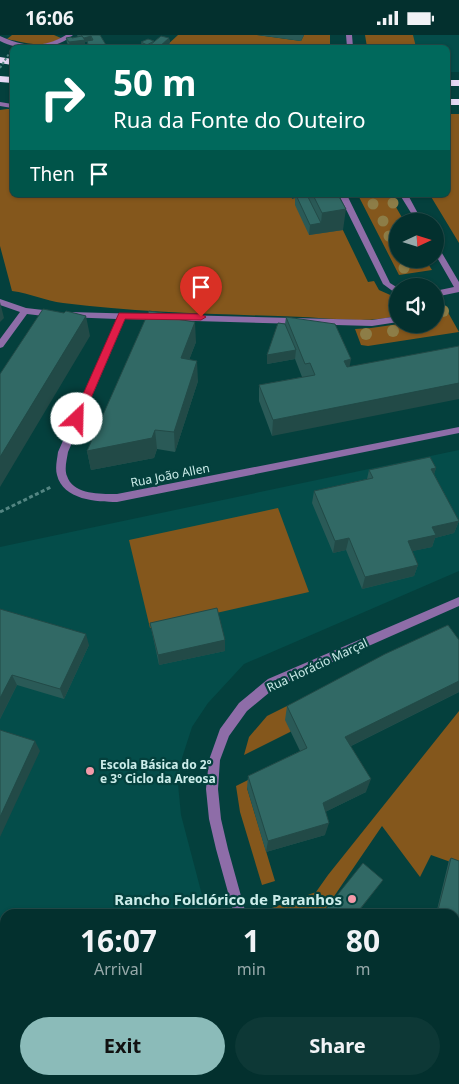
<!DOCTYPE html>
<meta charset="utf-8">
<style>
:root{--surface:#03302e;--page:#0d3836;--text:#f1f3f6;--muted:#97a9aa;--line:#244b4a;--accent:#8bbbb9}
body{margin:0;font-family:"Noto Sans",sans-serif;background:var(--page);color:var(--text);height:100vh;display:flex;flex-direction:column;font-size:19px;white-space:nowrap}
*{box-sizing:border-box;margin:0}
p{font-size:16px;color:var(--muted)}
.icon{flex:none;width:28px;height:28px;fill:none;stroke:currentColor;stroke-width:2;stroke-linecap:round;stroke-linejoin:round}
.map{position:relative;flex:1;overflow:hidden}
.sheet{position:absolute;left:0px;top:874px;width:460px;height:176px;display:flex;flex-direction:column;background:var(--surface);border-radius:15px 15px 0 0;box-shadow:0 1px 4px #0004,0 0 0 1px var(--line)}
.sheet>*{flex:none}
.top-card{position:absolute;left:10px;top:10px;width:440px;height:152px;border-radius:8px;box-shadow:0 1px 4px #0004,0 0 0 1px var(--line);background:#00695c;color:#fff;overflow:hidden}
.needle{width:32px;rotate:86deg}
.tools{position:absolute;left:389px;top:178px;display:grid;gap:10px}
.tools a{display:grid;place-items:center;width:55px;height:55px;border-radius:50%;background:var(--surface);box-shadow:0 1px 4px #0004,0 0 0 1px var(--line);font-size:25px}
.pin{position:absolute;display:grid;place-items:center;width:42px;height:42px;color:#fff;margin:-51px -21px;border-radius:50% 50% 50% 0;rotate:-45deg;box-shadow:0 0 5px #0007}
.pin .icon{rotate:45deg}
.me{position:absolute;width:55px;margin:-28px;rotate:24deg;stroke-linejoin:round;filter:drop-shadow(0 0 4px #0008)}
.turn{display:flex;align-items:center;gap:18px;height:105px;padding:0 20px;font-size:22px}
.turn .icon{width:65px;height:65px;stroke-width:2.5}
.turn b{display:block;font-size:35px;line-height:42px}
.then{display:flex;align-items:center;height:48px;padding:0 20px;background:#0003;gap:10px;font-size:19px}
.eta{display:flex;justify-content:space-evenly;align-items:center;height:85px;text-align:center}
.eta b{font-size:30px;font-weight:700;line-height:35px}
.action{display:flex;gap:10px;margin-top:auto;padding:10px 20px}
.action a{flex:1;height:58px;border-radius:30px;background:var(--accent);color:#111;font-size:20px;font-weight:700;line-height:58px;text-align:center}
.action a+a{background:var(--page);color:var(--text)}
.status{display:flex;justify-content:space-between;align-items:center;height:35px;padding:0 25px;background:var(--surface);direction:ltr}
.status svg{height:14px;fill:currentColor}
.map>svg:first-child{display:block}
</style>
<div class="status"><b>16:06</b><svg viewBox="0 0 49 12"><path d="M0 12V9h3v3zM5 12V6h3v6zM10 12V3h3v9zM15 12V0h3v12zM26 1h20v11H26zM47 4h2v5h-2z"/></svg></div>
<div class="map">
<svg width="459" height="1049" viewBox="0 0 459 1049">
<rect width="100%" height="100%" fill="#04403d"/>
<path fill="#044d4a" d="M412,0H459V37H448V12H415Z
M459,415V536L244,629L208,668L192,692L182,723L178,749L181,780L207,879H5V1045H252L253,1049H0V512Z"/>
<path fill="#84571c" d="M12,0H54L61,3C44,14 27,8 7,4Z
M178,0H257L301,6L304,0H330V12H165Z
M365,0H413L416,12H367Z
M7,74H12V160H326L368,247L374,246L379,255L397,263V280C374,289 329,283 303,282C223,279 143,278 63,268C45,266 30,258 12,256L0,211V75Z
M448,79H459V208L430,160H448Z
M358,160H389L404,186H398V224H425L432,235L399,240Z
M435,269L445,272L459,297L368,311L361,310L355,294L371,293L399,289H435Z
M278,473L309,557L150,593L129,505Z
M369,630L290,697L244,720L249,702L267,681Z
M459,676V830L431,820L420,842L382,791L322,879H270L269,874L316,857L328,840Z
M294,722L247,753L275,846L262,850L240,777L236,751Z
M459,1001V1049H440L441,1045H455V1010Z
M333,1045H398L400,1049H335Z"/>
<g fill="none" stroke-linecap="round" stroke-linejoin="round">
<path stroke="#538582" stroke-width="3" stroke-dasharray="4 2.5" stroke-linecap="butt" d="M0,477L51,452"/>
<path stroke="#538582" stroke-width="4" stroke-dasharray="5 3" stroke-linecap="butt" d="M455,1008L459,998
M438,1049L439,1045"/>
<path fill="#8e6da8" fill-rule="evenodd" d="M66,0H73C54,16 22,17 0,6V1C24,12 42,14 66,0Z
M346,0H352L353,12H347Z
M0,67L12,69V73L0,71Z
M339,160H347L390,248L398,253V260L383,249Z
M400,160H408L422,186H416Z
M435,211L439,213L459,247V257L435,262V256L454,252L435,219Z
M0,264L26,273L52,276L56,279L52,282L27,279L3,312L0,313V304L20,277L0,270Z
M69,277L372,285L398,281V287L372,291L125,284L68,417C67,424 64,434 67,441C73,460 101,459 117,459L459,392V398L117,467C97,467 63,465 57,440C55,433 57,425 58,417L117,284L66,282L65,280Z
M459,562V571L276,652L247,676L229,701L220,725L218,754L221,784L228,814L246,879H234L216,814L209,784L206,754L209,725L220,694L239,668L268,644Z
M280,1045H294L295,1049H281Z"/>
<path fill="#e6d7f3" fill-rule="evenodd" d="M0,22L12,24V30L0,28Z
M0,41L12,42V48L0,47Z
M448,45H459V51H448Z
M448,64H459V70H448Z"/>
<path stroke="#538582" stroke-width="2" stroke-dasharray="2.5 2" stroke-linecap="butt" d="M0,33L12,14"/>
</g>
<g fill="#8d7d47">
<circle cx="393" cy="168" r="5.5"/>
<circle cx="373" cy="169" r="5.5"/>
<circle cx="383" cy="186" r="5.5"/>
<circle cx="389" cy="201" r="5.5"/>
<circle cx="404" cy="233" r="5.5"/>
<circle cx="443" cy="276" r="6"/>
<circle cx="393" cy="296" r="6"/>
<circle cx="366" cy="299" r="6"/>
</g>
<path fill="#2a5a57" d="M77,0H100L107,12H88L87,7H85V10L70,12L67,8L66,3H72L78,2Z
M257,0H304L301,6Z
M169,3L170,8L165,12H142L141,7H154Z
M291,160H338L343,195L309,200L295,170V163L292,164Z
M286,282L351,324L272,401L259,366V350L302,342L295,324L267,329L285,289Z
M176,284L196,307L189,325L198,346L175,417L157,414L154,423L91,435L87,416Z
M436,433L434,439L459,486L454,498L435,503L432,512L412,516L418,530L414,541L362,554L346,515L333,518L312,468L314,456L367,444L369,435Z
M0,574L89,610L64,664L17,650L0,684Z
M150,588L225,616L159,630Z
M459,605V657L351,711L366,757L325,777V800L266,817L247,753L248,741L300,716L285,685L287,671Z
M451,823L459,826V980L455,982V879H436L449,825Z"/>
<path fill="#224a47" d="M91,1L92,6L85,7V10L70,12L69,7L84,3Z
M169,3L170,8L165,12H159Z
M96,10L97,12H89Z
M292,160H296L295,163L292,164Z
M346,174L343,195L309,200L310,190L321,188L322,178Z
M0,267L4,283L0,287Z
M86,281L90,301L0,452V422Z
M195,287L196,307L182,343L181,323Z
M296,315L295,324L267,329V320Z
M351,324L348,340L344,326Z
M197,326L198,346L175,417L174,397Z
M459,348V364L272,401L273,385Z
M155,395L157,414L154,423L91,435L87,416Z
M436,433L432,446L431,434Z
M459,486L454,498L435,503L432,512L404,518L408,506L432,492Z
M349,503L346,515L333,518L335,506Z
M418,530L414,541L362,554L365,542Z
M86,599L89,610L64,664L60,654Z
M225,605V616L159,630L158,620Z
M12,640L17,650L0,684V663Z
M459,646V657L341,716L345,702Z
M35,706L40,716L0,802V782Z
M371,744L366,757L319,780L323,768Z
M329,788L325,800L266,817L268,806Z
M383,845L357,879H356Z
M177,1045H180L176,1049H173Z"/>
<path fill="#316965" stroke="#224a47" d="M81,0H100L106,10L98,12L96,10L89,12L87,6L93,5L91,1L84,3Z
M82,1L85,5L69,7L66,3L71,2L72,3Z
M161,1L169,3L159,12L149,11Z
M148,4L154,6L147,10L141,7Z
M296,160H307L321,188L310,190Z
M313,160H338L346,174L322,178Z
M43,274L64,278L66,276L86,281L0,422V339Z
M149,276L176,280V284L195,287L181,323L197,326L174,397L155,395L152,403L87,416Z
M286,282L335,289L351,324L344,326L347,332L459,311V348L273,385L259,350L315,340L310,328L305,329Z
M278,288L285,289L296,315L267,320Z
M430,422L436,433L431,434L459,486L432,492L436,500L408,506L418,530L365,542L349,503L335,506L314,456L373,443L369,435Z
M217,573L225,605L158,620L150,588Z
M0,574L86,599L60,654L12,640L0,663Z
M448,590L459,605V646L345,702L371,744L323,768L329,788L268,806L248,741L307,713L287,671L385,619Z
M0,695L35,706L0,782Z
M451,823L459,826V902L455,900V879H437Z
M363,828L383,845L356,879H322Z
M455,900L459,902V979L455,978Z
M140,1045H177L173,1049H130Z"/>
<path fill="#e11d48" stroke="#92132f" d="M119,278L201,279L206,282L201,285L125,284L82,384L81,387H74L72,384Z"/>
<g fill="#f39aa9" stroke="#04403d" stroke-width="2">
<circle cx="90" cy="736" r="5"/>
<circle cx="352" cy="864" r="5"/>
</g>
<g text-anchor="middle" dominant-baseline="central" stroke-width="4.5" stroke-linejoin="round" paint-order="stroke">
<g font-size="12" fill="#ccedea" stroke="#04403d">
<text transform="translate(170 440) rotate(-11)">Rua João Allen</text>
<text transform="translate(317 630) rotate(-25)">Rua Horácio Marçal</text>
</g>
<g font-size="12" font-weight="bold" fill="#ccedea" stroke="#04403d" text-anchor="start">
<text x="100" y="729">Escola Básica do 2º<tspan x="100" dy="14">e 3º Ciclo da Areosa</tspan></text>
</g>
<g font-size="15" font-weight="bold" fill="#ccedea" stroke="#04403d" text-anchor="end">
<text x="342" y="864">Rancho Folclórico de Paranhos</text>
</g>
</g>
</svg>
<div class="tools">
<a><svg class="needle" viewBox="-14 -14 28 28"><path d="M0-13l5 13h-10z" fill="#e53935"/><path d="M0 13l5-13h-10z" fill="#97a9aa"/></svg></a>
<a><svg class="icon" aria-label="sound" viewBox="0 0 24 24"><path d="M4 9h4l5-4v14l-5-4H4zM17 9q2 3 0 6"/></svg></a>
</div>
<div class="pin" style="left:201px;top:282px;background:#d93025"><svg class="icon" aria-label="arrive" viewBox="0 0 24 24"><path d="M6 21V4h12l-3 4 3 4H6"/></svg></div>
<svg class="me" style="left:77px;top:384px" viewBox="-20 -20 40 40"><circle r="19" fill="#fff"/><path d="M0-13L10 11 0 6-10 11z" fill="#e11d48"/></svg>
<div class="top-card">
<div class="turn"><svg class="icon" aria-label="right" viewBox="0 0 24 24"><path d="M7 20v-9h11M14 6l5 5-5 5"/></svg><div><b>50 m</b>Rua da Fonte do Outeiro</div></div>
<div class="then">Then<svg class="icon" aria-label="arrive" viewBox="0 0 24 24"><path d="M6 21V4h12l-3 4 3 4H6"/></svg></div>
</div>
<section class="sheet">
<div class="eta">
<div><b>16:07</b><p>Arrival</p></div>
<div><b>1</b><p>min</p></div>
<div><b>80</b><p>m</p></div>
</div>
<div class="action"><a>Exit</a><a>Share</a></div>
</section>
</div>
